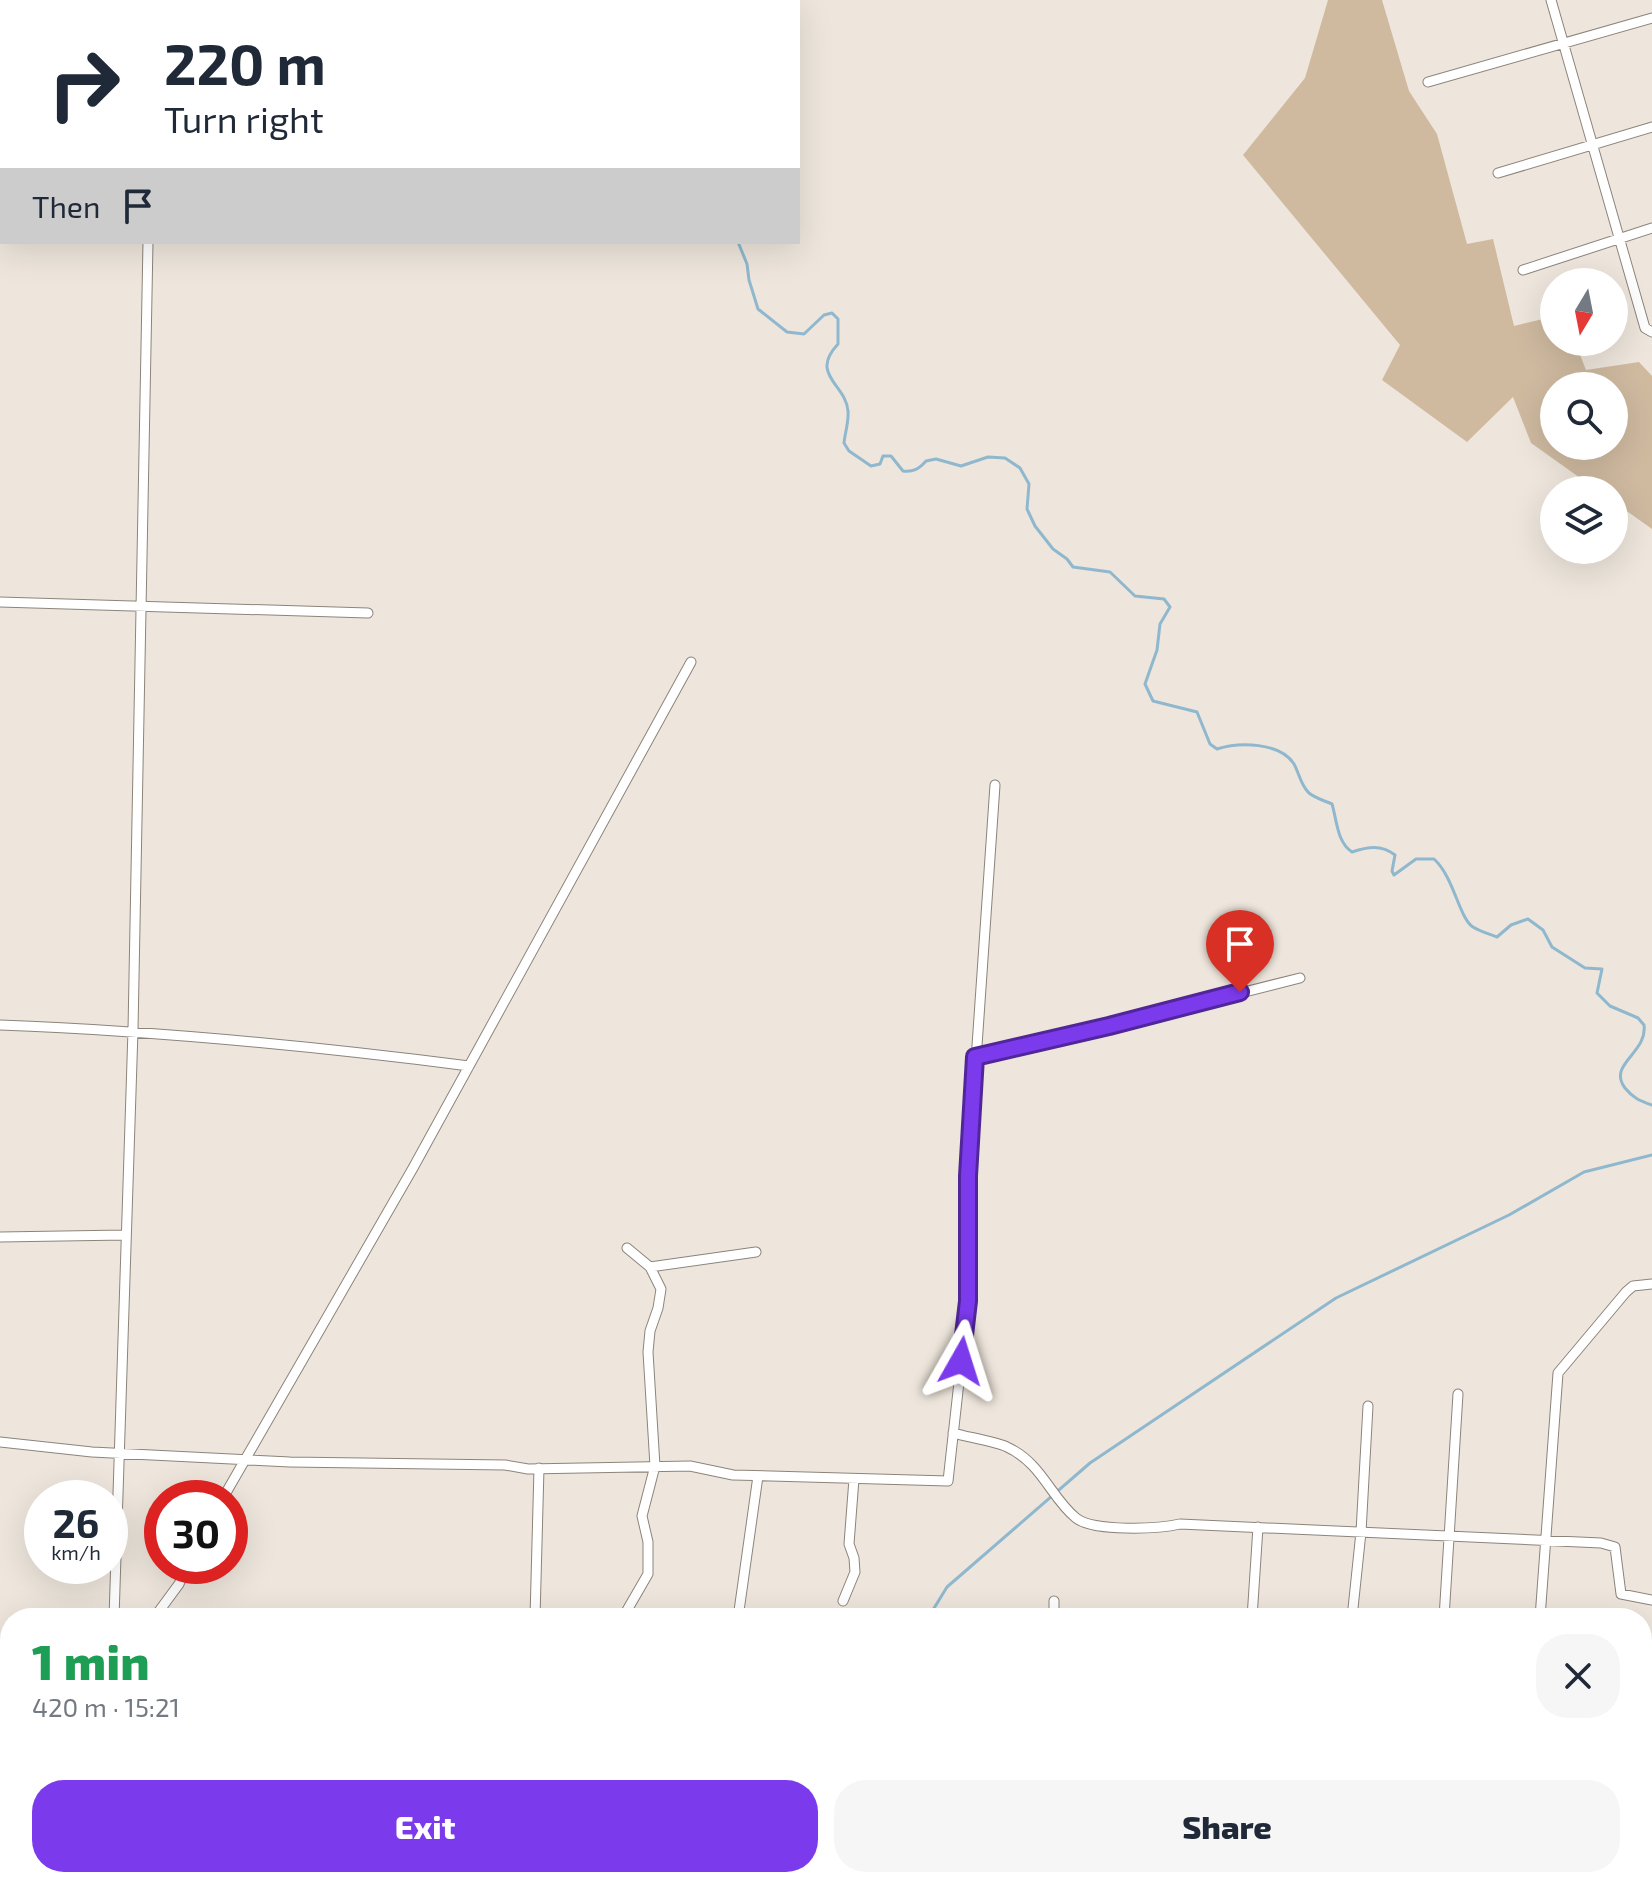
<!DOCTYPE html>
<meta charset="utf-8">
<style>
:root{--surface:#fff;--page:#f6f6f7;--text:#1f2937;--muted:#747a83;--accent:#7c3aed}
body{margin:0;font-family:"Exo 2",sans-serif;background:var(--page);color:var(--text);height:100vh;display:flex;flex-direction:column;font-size:30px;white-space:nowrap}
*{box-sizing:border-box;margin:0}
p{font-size:26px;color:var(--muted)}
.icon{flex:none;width:44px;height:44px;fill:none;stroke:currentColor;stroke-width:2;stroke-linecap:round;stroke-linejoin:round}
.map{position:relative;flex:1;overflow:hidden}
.panel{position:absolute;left:0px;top:1608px;width:1652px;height:280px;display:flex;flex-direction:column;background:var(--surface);border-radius:32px 32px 0 0;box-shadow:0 8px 32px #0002}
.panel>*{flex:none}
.guide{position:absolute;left:0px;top:0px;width:800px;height:244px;box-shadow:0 8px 32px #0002;background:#fff;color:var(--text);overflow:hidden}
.needle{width:52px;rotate:190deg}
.fabs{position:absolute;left:1540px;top:268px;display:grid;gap:16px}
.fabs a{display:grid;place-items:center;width:88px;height:88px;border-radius:50%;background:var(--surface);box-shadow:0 8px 32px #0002;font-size:40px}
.speed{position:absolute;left:24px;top:1480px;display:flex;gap:16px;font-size:40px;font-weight:700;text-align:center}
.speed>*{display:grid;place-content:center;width:104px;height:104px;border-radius:50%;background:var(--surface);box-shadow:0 8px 32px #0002;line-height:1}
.speed small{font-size:20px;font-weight:400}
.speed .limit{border:12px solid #d22;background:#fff;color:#111}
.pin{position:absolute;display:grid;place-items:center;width:68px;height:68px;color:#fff;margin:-82px -34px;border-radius:50% 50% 50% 0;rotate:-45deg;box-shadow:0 0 8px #0007}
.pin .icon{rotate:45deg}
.me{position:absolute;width:88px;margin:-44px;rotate:6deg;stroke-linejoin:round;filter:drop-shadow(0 0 6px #0008)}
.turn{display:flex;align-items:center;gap:28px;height:168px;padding:0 32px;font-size:36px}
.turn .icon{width:104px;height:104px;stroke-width:2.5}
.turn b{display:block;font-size:56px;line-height:68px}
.then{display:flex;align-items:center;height:76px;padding:0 32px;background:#0003;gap:16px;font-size:30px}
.round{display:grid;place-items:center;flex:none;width:84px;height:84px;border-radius:32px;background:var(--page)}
.headline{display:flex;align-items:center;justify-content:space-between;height:136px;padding:0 32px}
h1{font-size:48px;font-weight:800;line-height:60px;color:#1e9e55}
.action{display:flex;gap:16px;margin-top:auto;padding:16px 32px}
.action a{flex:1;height:92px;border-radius:32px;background:var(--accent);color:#fff;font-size:32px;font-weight:800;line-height:92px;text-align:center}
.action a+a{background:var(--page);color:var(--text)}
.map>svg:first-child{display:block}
</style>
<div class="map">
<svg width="1652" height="1888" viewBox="0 0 1652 1888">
<rect width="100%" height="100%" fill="#eee6dc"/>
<path fill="#cfbaa0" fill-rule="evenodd" d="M1328,0H1382L1409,91L1437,134L1467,244L1493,239L1514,326L1543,319L1549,334L1554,332V342H1575L1586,370L1639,362L1652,376V529L1614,502V490H1597L1531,443L1513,397L1467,442L1382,380L1400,345L1243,155L1305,78ZM1554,386H1614V446H1554Z"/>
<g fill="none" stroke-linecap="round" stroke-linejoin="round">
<path stroke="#8fb8ce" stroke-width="3" d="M543,2V0
M738,242L747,264L749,280L758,309L787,332L804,334L824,315L832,313L838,319V344C809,375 846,384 848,411C849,421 845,433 844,443L849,451L871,466L880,464L883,456H891L903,471C914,472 919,469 926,461L936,459L961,466L988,457L1005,458L1020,468L1029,484L1027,509L1035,526L1053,549L1067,559L1073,567L1110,572L1135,596L1164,599L1170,607L1160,624L1157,650L1145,684L1153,701L1197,712L1210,744L1217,749C1239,742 1280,742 1294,764C1299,773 1301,786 1309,793C1315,798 1325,801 1332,804C1337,821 1337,842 1352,852C1367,847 1381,844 1395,855L1392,871L1394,875L1416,859H1434C1454,877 1459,918 1473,927C1479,931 1489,934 1497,937L1511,925L1528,919L1543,930L1552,947L1585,968L1602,969L1597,993L1610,1006L1638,1018L1644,1025C1648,1053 1607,1064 1625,1088C1633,1098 1640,1101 1652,1105
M928,1618L947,1587L1090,1463L1336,1298L1509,1215L1584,1172L1652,1155
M0,1762L10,1768
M799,1878L801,1888"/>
<g stroke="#8c847b" stroke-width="11">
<path id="minor" d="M1551,0L1645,328L1652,332
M1428,82L1652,18
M1498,173L1652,127
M1523,270L1652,228
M0,602L368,613
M0,1025C157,1031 313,1046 469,1066
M975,1057L1109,1026L1300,978
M0,1237L125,1235
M650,1267L756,1252
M953,1433C967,1437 997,1442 1007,1447C1042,1463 1051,1498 1076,1518C1094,1532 1158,1529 1180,1524L1601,1543L1615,1547L1621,1594L1652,1600
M0,1442L92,1452L290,1462L505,1465L528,1469L690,1466L733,1475L948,1481L968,1301V1176L995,785
M223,1498L413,1168L691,662
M843,1601L855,1572L854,1558L849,1544L854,1479
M626,1612L648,1574V1542L642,1516L655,1466L648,1352L650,1331L658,1308L661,1289L650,1267L627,1248
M114,1618L133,1030L148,242
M154,1618L179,1584L187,1566
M535,1618L539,1468
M738,1618L758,1476
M1054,1618V1601
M1252,1618L1258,1527
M1352,1618L1361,1532L1368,1406
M1444,1618L1458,1394
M1540,1618L1558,1373L1626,1292L1633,1286L1652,1284
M1642,1753L1652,1754
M1014,1878L1139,1879L1206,1888
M1333,1878V1888
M946,1888L950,1878
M1233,1888L1234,1878
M1428,1888V1878
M1528,1888V1878"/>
</g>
<use href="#minor" stroke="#fff" stroke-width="9"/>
</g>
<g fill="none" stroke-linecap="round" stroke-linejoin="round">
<g stroke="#51269a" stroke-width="20">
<path id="route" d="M961,1361L968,1301V1176L975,1057L1109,1026L1240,992"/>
</g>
<use href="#route" stroke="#7c3aed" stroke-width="14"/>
</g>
</svg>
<div class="fabs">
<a><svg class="needle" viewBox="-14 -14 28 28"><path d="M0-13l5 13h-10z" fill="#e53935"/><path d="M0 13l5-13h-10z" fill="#747a83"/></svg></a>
<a><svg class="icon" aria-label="search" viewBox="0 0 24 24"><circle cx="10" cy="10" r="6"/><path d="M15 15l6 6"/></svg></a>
<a><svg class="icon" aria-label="layers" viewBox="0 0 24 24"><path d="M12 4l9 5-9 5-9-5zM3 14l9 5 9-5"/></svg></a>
</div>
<div class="speed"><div>26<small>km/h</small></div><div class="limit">30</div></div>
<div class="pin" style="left:1240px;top:992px;background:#d93025"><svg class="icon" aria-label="arrive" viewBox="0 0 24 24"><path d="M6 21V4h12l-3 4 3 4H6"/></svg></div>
<svg class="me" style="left:961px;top:1361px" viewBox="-20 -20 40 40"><path d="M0-17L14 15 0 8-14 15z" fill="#7c3aed" stroke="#fff" stroke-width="4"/></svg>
<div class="guide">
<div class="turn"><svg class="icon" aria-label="right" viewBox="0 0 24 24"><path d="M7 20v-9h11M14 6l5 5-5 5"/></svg><div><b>220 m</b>Turn right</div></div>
<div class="then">Then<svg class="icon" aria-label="arrive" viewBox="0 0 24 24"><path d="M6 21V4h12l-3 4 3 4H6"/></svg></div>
</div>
<section class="panel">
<div class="headline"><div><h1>1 min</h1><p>420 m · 15:21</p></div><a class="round"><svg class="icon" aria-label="close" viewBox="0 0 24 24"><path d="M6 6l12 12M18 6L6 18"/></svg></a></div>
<div class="action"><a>Exit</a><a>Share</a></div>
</section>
</div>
